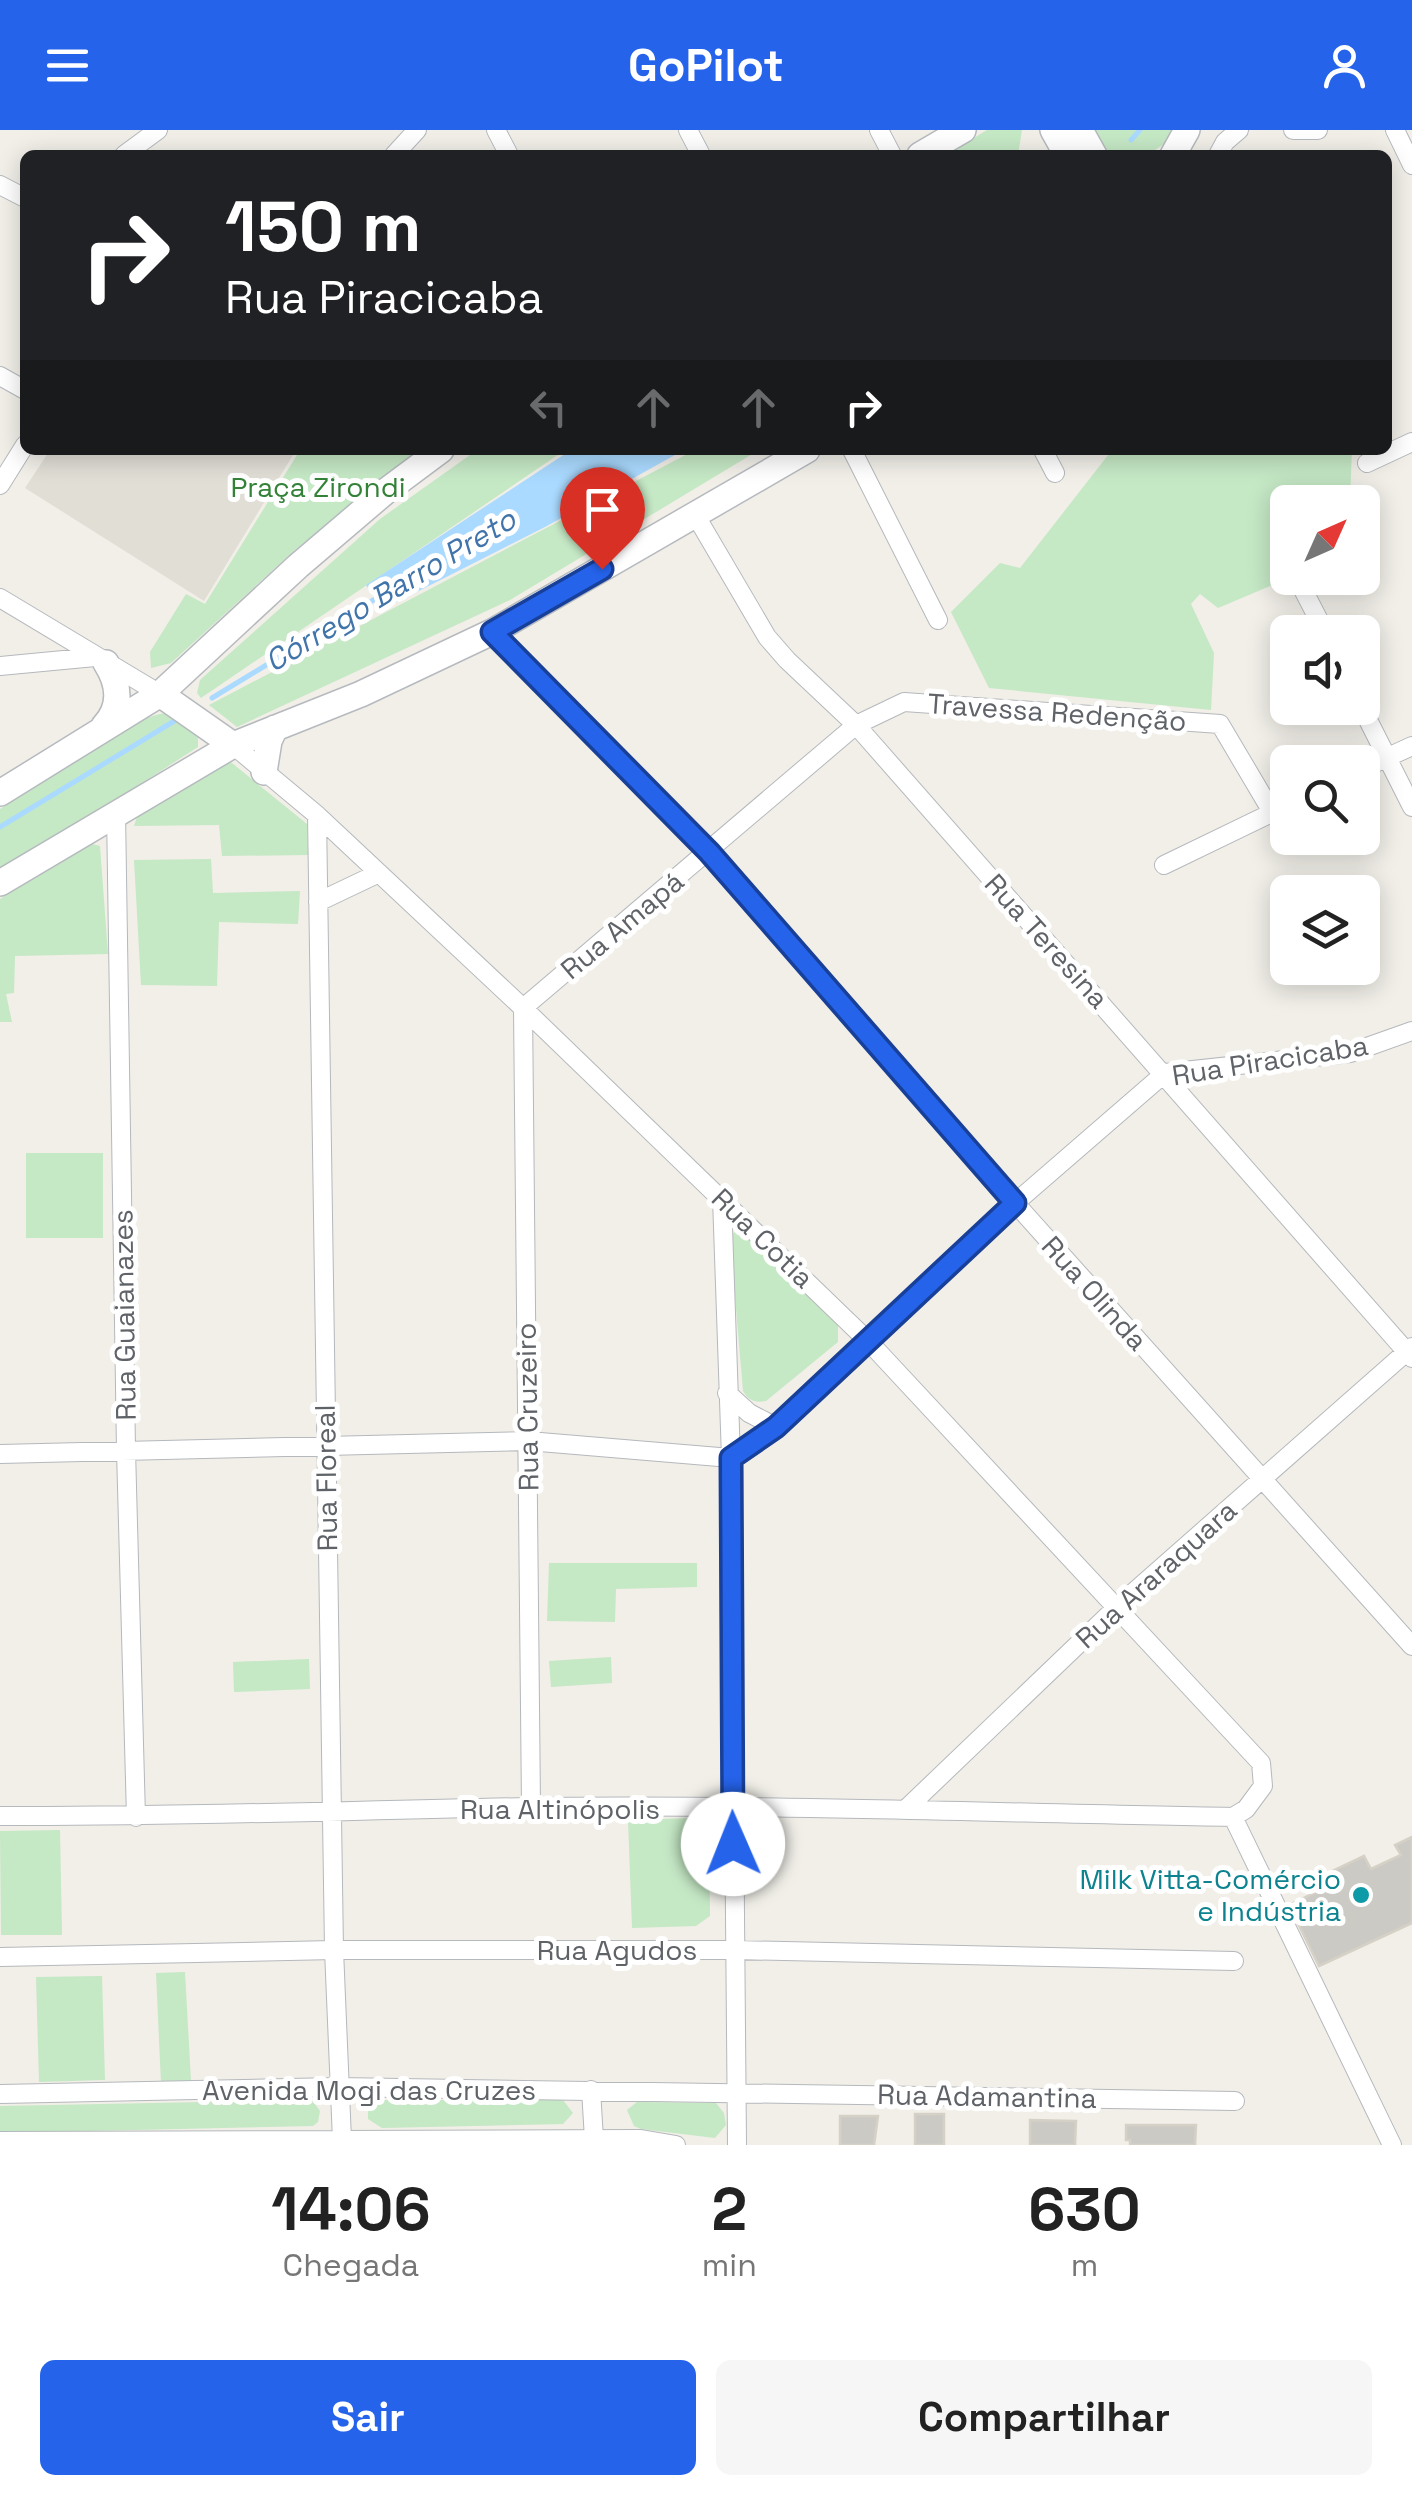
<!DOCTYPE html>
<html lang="pt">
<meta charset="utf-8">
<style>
:root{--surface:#fff;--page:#f6f6f6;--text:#222;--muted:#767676;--accent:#2563eb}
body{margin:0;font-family:"Space Grotesk",sans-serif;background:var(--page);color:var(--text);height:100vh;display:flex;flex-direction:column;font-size:38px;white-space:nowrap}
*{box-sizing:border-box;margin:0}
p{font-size:32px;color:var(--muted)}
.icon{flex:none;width:55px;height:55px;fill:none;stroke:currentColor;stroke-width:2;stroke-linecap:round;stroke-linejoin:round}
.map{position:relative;height:2015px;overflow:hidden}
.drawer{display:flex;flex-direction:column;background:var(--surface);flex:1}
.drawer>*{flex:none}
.hud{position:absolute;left:20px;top:20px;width:1372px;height:305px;border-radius:15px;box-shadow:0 5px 25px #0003;background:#202124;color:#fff;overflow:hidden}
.needle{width:65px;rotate:45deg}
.controls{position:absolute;left:1270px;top:355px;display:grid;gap:20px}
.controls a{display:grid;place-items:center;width:110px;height:110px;border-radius:15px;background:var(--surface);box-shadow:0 5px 25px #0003;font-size:50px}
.pin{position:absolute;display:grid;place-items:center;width:85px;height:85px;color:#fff;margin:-102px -42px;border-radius:50% 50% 50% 0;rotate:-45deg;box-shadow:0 0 10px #0007}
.pin .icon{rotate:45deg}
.me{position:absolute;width:110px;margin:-55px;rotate:359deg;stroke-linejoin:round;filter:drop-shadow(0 0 8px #0008)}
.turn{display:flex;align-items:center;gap:35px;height:210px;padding:0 40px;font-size:45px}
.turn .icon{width:130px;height:130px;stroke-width:2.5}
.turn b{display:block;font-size:70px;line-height:85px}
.lanes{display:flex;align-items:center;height:95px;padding:0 40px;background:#0003;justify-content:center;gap:50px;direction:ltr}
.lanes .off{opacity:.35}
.eta{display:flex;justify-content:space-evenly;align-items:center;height:170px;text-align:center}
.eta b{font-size:60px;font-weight:800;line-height:70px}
.button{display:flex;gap:20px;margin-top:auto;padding:20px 40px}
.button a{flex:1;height:115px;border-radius:15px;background:var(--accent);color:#fff;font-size:40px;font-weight:800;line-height:115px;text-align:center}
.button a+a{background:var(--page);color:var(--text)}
header{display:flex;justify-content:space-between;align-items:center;height:130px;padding:0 40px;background:var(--accent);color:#fff;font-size:45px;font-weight:800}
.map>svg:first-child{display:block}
</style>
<header><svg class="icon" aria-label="menu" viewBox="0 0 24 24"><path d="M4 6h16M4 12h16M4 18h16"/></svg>GoPilot<svg class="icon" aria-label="person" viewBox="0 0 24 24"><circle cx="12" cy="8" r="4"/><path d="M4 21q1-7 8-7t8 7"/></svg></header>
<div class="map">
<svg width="1412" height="2015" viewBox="0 0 1412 2015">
<rect width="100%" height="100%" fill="#f1efe8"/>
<path fill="#e1ded6" d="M50,320H175L184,325L188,320H296L204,471L25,358Z"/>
<path fill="#c5e8c5" d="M987,0H1022L1018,25H946Z
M1087,0H1173C1161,28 1133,27 1106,24Z
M300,320H425L297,418L171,533L151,538L150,522L186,464L205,474Z
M477,320H565L201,568L197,563L200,550L380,389Z
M695,320H759L510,470L237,597L209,575Z
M1112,320H1352L1350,372H1288L1289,448L1218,478L1200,464L1191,474L1214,523L1211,580L989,558L951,482L1000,433L1020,438Z
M169,582L198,601V617L0,744V679C51,645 108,594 169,582Z
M227,629L307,694L308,725L222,726L219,695L134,696L139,681Z
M85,712L100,716L108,824L15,826L14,863L6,864L12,892H0V769Z
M211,729L213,763L300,761L298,794L219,792L217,856L141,855L134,730Z
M26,1023H103V1108H26Z
M736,1100H745L838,1190V1212L766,1271C755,1273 749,1271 743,1261L730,1108Z
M549,1433H697V1457L616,1459L615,1492L547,1491Z
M611,1527L612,1553L551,1557L549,1531Z
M309,1529L310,1559L234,1562L233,1532Z
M691,1688L709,1701L710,1786L696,1796L632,1798L628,1690Z
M60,1700L62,1805H1L0,1701Z
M185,1842L191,1951L161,1953L156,1843Z
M102,1846L105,1950L39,1952L36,1847Z
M312,1970L320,1981L318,1992L313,1996L0,2003V1976Z
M379,1970H563L573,1983L563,1994L382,1998L368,1989V1977Z
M637,1972L716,1973L724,1983L726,1995L715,2008L641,1999L634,1996L627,1980Z"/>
<path fill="#aadaff" d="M571,320H684L545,397L383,479L366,455Z"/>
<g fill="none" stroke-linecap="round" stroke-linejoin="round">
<path stroke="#aadaff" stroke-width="5" d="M1131,10L1140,0
M212,568L380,466
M0,697L176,590"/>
</g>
<path fill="#cccac5" stroke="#d6d1c6" stroke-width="2.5" d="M1412,1707V1793L1319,1836L1289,1775L1333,1754L1328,1743L1364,1726L1371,1739L1401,1725L1395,1715Z
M915,1984H944V2015H915Z
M840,1986H878L874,2015H840Z
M1030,1990L1076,1991L1075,2015H1030Z
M1126,1995H1196L1195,2015H1130V2010H1126Z"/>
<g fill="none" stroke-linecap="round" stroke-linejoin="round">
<g stroke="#b5b8bc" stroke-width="20">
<path id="minor" d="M496,0L509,25
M688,0L701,25
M879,0L892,25
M1293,0H1318
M1395,0L1412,35
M124,25L158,0
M394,25L417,0
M1218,25L1225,12L1239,0
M0,55L25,68
M0,246L25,260
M852,320L938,490
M1043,320L1055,343
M1367,333L1412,312
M0,355L25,315
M696,386L767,507L787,530L856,595L1412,1228
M1297,448L1325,502
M0,468L160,564
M492,502L709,722L1015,1073L1412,1516
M0,536L95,527
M1362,578L1412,677
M1362,639L1412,616
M116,682L126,1320L136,1687
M317,685L334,1820L342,2010
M1164,735L1288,675
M318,772L379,743
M722,1068L731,1328L737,2015
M727,1263L749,1283L776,1297
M0,1324L528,1311L731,1328
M731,1328L776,1297L1015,1073L1165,943L1350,923L1412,901
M531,1677L523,878L856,595L904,572L1220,594L1272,682
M907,1678L1118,1476L1412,1217
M0,1686C177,1687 353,1680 529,1677C764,1674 998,1683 1233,1687L1246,1679L1263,1656L1261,1633L869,1212L523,878L317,685L233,615
M1233,1687L1392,2015
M0,1827L334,1820H735L1234,1831
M591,1960L594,2009
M0,1964L338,1957L1235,1971
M0,2011L641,2009L676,2015"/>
</g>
<g stroke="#b6babf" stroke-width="28">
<path id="secondary" d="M1053,0L1067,25
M1080,0L1094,25
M920,25L963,0
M1173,25L1187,0
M160,564L233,615
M104,596C122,577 120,555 106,533
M264,642L269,611L275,598
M0,663L160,564L298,436L386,361L441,320
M0,753L233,615L361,564L492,502L807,320"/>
</g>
<use href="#minor" stroke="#fff" stroke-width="18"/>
<use href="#secondary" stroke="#fff" stroke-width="25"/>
</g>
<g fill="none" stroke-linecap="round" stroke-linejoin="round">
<g stroke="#184099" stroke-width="25">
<path id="route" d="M602,439L492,502L709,722L1015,1073L776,1297L731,1328L733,1714"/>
</g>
<use href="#route" stroke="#2563eb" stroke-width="18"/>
</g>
<circle fill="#0f9aa8" stroke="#fff" stroke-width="4" cx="1361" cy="1765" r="10"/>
<g text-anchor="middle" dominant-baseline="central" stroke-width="10" stroke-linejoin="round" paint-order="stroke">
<g font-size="28" fill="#348238" stroke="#fff">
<text x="318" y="357">Praça Zirondi</text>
</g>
<g font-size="28" fill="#5f6368" stroke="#fff">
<text transform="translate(1057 582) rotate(4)">Travessa Redenção</text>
<text transform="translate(622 795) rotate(-40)">Rua Amapá</text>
<text transform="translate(1047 811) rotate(48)">Rua Teresina</text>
<text transform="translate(1270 930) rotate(-9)">Rua Piracicaba</text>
<text transform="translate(763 1108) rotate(44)">Rua Cotia</text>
<text transform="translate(1095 1163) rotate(48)">Rua Olinda</text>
<text transform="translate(124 1185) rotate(-91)">Rua Guaianazes</text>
<text transform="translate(527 1277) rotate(-91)">Rua Cruzeiro</text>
<text transform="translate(326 1348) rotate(-91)">Rua Floreal</text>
<text transform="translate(1156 1444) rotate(-42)">Rua Araraquara</text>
<text x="560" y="1679">Rua Altinópolis</text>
<text x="617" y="1820">Rua Agudos</text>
<text x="369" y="1960">Avenida Mogi das Cruzes</text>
<text transform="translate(987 1966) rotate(1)">Rua Adamantina</text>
</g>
<g font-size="28" fill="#0d838f" stroke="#fff" text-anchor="end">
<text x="1341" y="1749">Milk Vitta-Comércio<tspan x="1341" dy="32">e Indústria</tspan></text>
</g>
<g font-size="30" font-style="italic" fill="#4174aa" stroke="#fff">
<text transform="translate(390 460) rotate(-31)">Córrego Barro Preto</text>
</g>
</g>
</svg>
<div class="controls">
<a><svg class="needle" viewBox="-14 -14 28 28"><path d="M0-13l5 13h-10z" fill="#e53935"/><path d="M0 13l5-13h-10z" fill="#767676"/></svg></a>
<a><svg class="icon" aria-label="sound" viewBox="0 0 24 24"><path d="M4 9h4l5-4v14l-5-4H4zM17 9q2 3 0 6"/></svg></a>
<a><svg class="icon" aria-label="search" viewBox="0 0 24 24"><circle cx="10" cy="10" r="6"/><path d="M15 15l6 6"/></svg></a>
<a><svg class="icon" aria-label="layers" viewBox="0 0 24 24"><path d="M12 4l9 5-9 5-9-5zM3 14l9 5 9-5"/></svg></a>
</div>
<div class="pin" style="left:602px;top:439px;background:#d93025"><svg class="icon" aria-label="arrive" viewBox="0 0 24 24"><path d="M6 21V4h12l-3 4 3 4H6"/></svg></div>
<svg class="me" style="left:733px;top:1714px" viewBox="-20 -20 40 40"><circle r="19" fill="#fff"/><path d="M0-13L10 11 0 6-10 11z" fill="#2563eb"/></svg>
<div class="hud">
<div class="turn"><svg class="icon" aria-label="right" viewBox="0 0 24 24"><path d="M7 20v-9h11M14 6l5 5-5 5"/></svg><div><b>150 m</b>Rua Piracicaba</div></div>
<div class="lanes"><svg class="icon off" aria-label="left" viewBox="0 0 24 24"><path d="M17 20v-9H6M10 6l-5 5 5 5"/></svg><svg class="icon off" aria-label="ahead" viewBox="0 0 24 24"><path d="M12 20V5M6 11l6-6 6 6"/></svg><svg class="icon off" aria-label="ahead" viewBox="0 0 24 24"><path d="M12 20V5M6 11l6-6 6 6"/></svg><svg class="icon" aria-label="right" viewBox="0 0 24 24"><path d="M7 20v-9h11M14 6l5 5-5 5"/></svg></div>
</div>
</div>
<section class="drawer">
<div class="eta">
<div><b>14:06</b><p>Chegada</p></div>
<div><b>2</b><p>min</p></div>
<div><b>630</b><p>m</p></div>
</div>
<div class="button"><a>Sair</a><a>Compartilhar</a></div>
</section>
